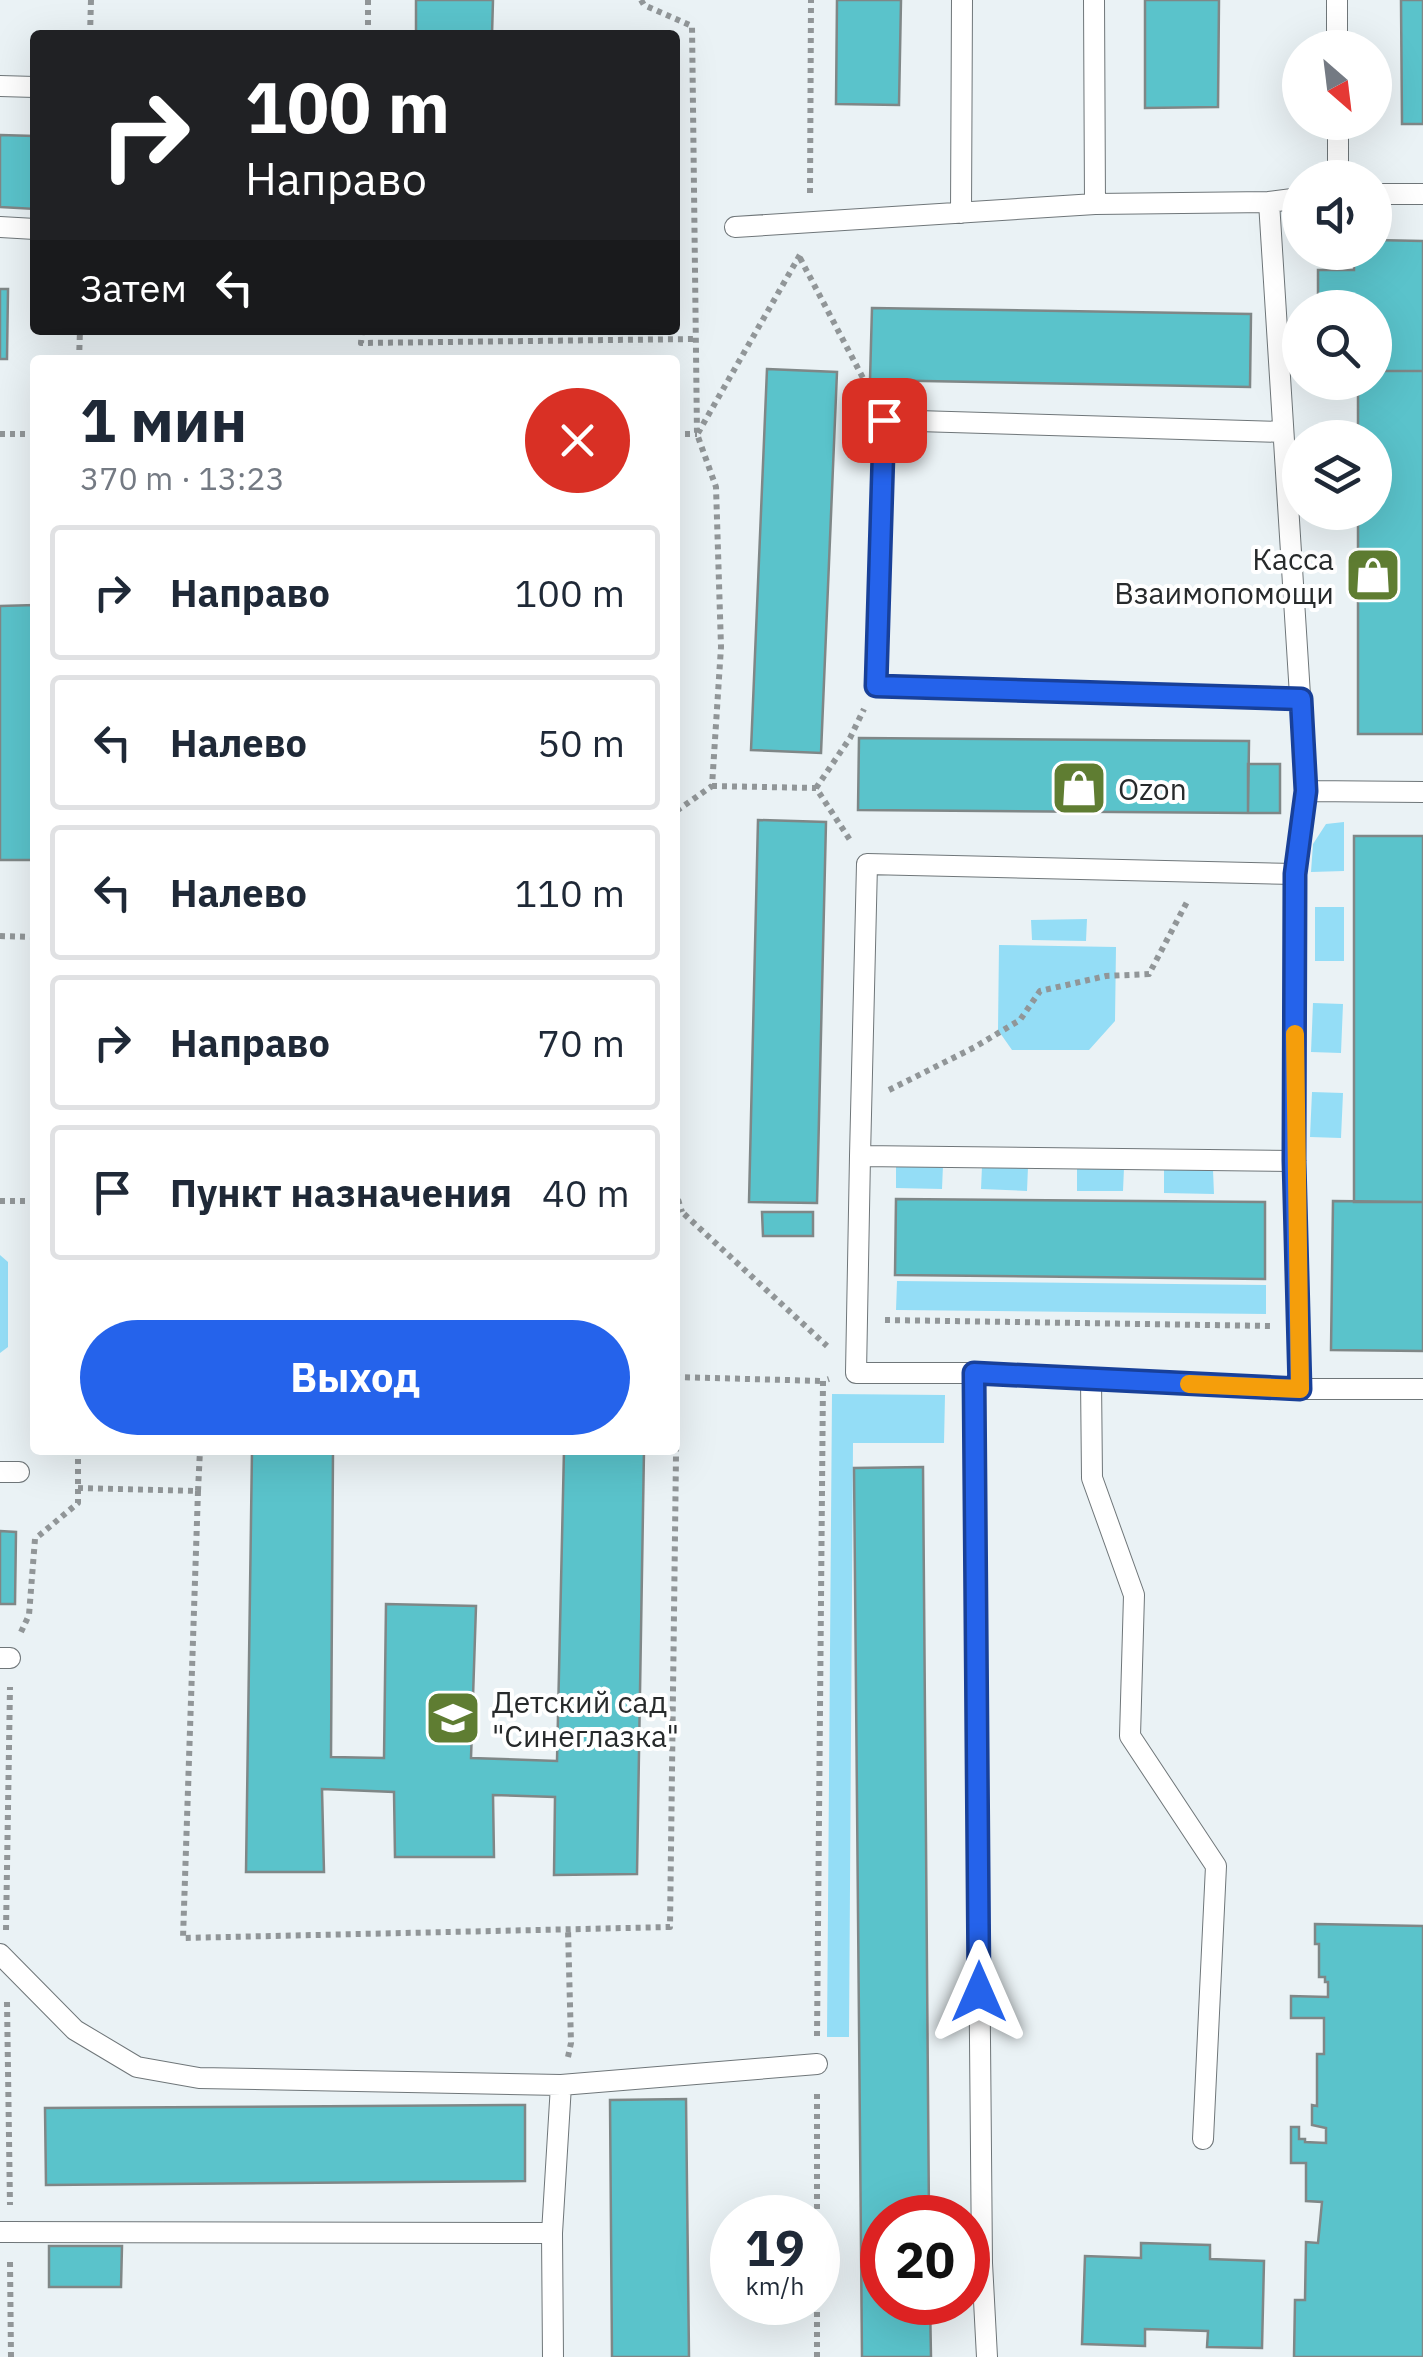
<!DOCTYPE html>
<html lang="ru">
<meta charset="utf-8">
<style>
:root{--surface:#fff;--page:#f2f2f3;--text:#1f2937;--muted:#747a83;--line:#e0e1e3;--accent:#2563eb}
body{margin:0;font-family:"IBM Plex Sans",sans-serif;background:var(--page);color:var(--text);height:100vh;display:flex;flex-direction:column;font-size:38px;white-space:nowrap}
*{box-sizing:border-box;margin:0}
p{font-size:32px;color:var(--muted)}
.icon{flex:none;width:55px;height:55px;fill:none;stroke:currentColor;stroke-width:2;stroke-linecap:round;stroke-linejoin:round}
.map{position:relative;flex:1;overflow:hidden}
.side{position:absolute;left:30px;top:355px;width:650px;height:1100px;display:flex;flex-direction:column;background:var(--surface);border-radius:10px;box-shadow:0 10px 40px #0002}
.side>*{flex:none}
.banner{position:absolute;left:30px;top:30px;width:650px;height:305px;border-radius:10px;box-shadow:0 10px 40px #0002;background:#202124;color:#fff;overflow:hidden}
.needle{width:65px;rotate:152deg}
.buttons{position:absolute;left:1282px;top:30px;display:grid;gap:20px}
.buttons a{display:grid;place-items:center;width:110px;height:110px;border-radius:50%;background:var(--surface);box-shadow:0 10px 40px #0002;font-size:50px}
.speed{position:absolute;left:710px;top:2195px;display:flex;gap:20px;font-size:50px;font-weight:700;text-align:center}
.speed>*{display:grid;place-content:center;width:130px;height:130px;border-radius:50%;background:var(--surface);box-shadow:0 10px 40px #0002;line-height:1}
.speed small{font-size:25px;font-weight:400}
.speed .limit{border:15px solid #d22;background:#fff;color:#111}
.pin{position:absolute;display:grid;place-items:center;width:85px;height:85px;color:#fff;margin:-42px;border-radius:20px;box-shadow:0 5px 15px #0006}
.me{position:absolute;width:110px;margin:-55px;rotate:0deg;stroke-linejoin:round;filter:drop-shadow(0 0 8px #0008)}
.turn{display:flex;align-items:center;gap:35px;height:210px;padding:0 50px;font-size:45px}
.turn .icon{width:130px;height:130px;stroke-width:2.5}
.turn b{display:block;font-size:70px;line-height:85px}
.then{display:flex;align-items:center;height:95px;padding:0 50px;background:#0003;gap:20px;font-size:38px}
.round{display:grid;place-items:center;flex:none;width:105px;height:105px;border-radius:52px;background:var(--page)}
.summary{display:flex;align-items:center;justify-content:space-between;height:170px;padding:0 50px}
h1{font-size:60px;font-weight:700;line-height:75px}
.cta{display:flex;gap:20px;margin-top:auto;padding:20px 50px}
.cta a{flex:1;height:115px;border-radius:60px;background:var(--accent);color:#fff;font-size:40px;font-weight:700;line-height:115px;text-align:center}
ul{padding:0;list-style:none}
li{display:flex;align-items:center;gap:30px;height:135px;margin:0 20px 15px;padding:0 30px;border:5px solid var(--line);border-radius:10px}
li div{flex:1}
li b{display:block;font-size:38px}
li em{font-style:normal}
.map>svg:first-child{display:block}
</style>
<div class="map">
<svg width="1423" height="2357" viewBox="0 0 1423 2357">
<rect width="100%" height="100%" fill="#eaf2f5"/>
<path fill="#94ddf6" d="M1344,822V871L1311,872L1313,844L1326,824Z
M1315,907H1344V961H1315Z
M1087,919L1086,941L1032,940L1031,920Z
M999,945L1116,947L1115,1021L1089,1050H1012L998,1030Z
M1313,1003L1343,1004L1341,1053L1311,1052Z
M1312,1092L1343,1093L1341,1138L1310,1137Z
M896,1164L943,1165L942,1189L896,1188Z
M982,1166L1028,1167L1027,1191L981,1189Z
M1077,1168H1124L1123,1191H1077Z
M1164,1169L1213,1170L1214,1194L1164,1193Z
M0,1255L8,1262V1347L0,1353Z
M897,1281L1266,1285V1314L896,1310Z
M832,1394L945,1395L944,1443H853L849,2037H827Z"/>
<path fill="#5ac3cb" stroke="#7f8787" stroke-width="2.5" d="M416,0H493L492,35H416Z
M837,0H901L899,105L836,104Z
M1145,0H1219L1218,107L1145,108Z
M1401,0H1423V124H1402Z
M0,135L35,136V209L0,207Z
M1375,240L1423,241V371H1375V308H1318V270H1354V252H1375Z
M0,289H8L7,359H0Z
M872,308L1251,314L1250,387L870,380Z
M767,369L837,372L821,753L751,750Z
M1375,371H1423V734H1358V512H1375V438H1358V382H1375Z
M35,605V860H0V606Z
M859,738L1249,741L1248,813L858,810Z
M1248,764H1280V813H1248Z
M758,820L826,822L817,1203L749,1202Z
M1354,836H1423V1202H1354Z
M896,1199L1265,1202V1279L895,1275Z
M1333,1201L1423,1202V1351L1331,1350Z
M762,1212H813V1236H763Z
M252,1450H333L331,1757L384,1758L386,1604L476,1606L471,1758L557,1761L564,1450H644L637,1874L554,1875L555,1797L493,1795L494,1857H395L394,1792L322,1789L324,1872H246Z
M923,1467L929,2218H882V2302H930L931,2357H862L854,1468Z
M0,1531L16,1532L15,1604H0Z
M1315,1924L1423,1926V2357H1294L1295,2300H1305L1306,2242L1318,2243L1322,2202L1306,2201V2163H1291V2127H1299V2139H1305V2142L1326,2143V2128L1312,2125V2105L1317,2106V2054H1324V2018H1291V1996L1328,1997V1982H1325V1977H1319V1944H1315Z
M686,2099L689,2357H612L610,2100Z
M525,2105V2181L46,2185L45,2108Z
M1141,2243L1210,2245V2259L1264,2261L1262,2348L1207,2347L1208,2331L1145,2329V2346L1082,2344L1085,2256L1141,2258Z
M49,2246H122L121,2287H49Z"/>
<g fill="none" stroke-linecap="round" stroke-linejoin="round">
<g stroke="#6f7679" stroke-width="22">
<path id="lane" d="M1094,0L1095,204
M1337,0V48
M0,86L35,87
M1338,122V178
M1375,194H1423
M1300,198L1269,202L1306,791
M961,213L962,0
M0,227L35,229
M735,227L1095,204L1269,202
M1283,432L884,420L876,686L1301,699
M860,1156L867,864L1295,874
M974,1373H856L860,1156L1294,1161
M1091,1379L1092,1478L1134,1595L1130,1736L1216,1866L1203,2139
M1300,1389L1294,1161L1295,874L1306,791L1423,792
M0,1472H19
M0,1658H10
M0,1954L75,2030L137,2067L199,2078L561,2085L552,2233L553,2357
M561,2085L817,2064
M0,2232L552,2233
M987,2357L982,2263L974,1373L1300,1389H1423"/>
</g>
<path stroke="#919698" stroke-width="6" stroke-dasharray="5 5" stroke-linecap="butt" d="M641,0L644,5L692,26L697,434L716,487L721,647L712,786L675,812
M90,35L91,0
M368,35V0
M810,193L811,0
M800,258L873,397
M362,330L361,343L696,339
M79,360L80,330
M698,433L801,253
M0,434H35
M675,434H697
M712,786L816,788L852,843
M816,788L850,738L864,709
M675,826L677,812
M0,936L35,937
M889,1090L975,1047L1020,1020L1040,991L1106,976L1149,974L1188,900
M675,1190L682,1212
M0,1201H35
M675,1212H682L827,1346
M885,1320L1272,1326
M675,1377L823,1381
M78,1488L198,1491L200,1450
M198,1491L183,1938L670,1927L677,1377
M21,1632L29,1615L35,1539L78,1503V1450
M6,1930L10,1687
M7,2002L10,2205
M817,2036L823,1381L829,1379
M568,2057L571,2043L568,1929
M817,2094V2218
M10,2262L11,2357
M817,2302V2357"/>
<use href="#lane" stroke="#fff" stroke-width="20"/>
</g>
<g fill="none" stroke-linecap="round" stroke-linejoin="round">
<g stroke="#184099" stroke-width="25">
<path id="route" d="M884,420L876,686L1301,699L1306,791L1295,874L1294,1161L1300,1389L974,1373L979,1992"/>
</g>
<use href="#route" stroke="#2563eb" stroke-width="18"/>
<path stroke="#f59e0b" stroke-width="18" d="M1189,1384L1300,1389L1295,1034"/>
</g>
<defs>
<g id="shop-square" transform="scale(2.875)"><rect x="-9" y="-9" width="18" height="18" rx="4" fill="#5f7d32" stroke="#fff"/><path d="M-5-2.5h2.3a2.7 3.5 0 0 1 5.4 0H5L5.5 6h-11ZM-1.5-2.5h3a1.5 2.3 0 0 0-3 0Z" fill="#fff"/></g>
<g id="school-square" transform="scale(2.875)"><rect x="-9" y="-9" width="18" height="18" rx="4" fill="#5f7d32" stroke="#fff"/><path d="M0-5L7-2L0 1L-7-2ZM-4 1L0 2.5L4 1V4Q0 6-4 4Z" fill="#fff"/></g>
</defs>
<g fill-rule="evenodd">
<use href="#shop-square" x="1373" y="575"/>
<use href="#shop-square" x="1079" y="788"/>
<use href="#school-square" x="453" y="1718"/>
</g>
<g text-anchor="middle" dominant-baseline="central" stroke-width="8" stroke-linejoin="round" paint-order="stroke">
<g font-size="30" fill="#272a2b" stroke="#fff" text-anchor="start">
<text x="1334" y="558" text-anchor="end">Касса<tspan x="1334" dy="34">Взаимопомощи</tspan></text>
<text x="1118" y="788">Ozon</text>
<text x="492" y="1701">Детский сад<tspan x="492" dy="34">"Синеглазка"</tspan></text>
</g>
</g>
</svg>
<div class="buttons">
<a><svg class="needle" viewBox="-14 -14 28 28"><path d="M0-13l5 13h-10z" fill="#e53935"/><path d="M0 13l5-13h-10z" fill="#747a83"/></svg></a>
<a><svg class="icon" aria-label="sound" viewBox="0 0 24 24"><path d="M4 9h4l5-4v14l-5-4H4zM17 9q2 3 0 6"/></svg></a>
<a><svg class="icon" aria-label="search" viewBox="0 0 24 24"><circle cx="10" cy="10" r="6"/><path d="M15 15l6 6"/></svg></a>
<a><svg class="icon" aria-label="layers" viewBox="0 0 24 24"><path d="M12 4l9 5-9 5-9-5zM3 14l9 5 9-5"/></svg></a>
</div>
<div class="speed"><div>19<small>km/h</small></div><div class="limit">20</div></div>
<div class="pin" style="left:884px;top:420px;background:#d93025"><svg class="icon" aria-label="arrive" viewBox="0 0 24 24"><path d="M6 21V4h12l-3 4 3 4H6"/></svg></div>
<svg class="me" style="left:979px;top:1992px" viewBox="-20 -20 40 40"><path d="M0-17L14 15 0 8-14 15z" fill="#2563eb" stroke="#fff" stroke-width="4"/></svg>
<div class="banner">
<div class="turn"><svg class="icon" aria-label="right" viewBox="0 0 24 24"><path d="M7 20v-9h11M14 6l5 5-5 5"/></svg><div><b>100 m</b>Направо</div></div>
<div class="then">Затем<svg class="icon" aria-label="left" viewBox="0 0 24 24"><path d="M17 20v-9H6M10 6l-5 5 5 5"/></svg></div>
</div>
<section class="side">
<div class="summary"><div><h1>1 мин</h1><p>370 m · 13:23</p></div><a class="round" style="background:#d93025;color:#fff"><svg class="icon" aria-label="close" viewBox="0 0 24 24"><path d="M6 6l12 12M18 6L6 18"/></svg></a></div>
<ul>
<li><svg class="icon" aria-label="right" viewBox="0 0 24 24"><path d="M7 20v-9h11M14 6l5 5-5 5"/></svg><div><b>Направо</b></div><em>100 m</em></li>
<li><svg class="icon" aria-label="left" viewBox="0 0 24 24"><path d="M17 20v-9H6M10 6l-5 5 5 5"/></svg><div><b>Налево</b></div><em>50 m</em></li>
<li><svg class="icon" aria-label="left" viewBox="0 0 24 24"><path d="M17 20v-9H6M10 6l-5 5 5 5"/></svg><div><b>Налево</b></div><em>110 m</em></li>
<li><svg class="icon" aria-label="right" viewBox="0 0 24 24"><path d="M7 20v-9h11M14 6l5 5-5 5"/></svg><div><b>Направо</b></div><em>70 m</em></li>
<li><svg class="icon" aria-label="arrive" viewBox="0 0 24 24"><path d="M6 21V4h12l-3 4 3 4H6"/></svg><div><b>Пункт назначения</b></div><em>40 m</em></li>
</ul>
<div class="cta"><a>Выход</a></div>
</section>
</div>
